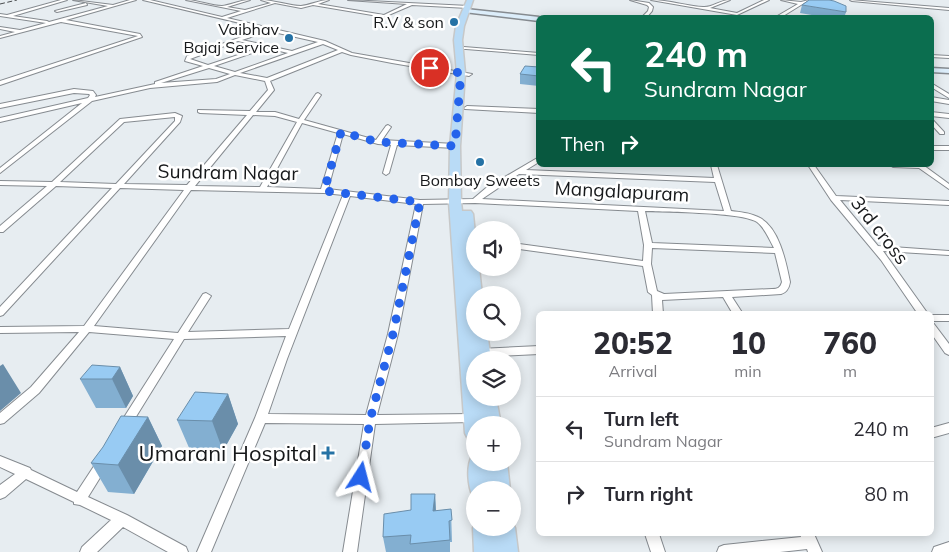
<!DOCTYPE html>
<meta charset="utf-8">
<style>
:root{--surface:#fff;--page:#f7f7f7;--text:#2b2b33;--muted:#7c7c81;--line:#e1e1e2}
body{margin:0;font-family:Mulish,sans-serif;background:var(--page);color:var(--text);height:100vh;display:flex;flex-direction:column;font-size:19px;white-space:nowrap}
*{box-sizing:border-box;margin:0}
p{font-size:16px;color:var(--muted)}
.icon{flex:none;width:28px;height:28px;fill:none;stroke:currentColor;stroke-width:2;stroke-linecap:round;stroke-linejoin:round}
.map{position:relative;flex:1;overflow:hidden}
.details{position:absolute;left:536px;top:311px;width:398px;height:225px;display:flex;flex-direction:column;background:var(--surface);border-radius:8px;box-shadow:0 2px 12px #0003}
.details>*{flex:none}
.hud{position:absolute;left:536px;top:15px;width:398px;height:152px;border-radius:8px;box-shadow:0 2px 12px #0003;background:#0b6e4f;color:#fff;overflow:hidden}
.controls{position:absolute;left:466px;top:221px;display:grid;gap:10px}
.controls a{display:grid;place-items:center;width:55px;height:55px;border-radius:50%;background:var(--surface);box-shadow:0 2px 12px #0003;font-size:25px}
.pin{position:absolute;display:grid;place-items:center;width:42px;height:42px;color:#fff;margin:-21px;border:2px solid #fff;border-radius:50%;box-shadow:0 1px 5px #0007}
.me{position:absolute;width:55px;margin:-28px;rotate:9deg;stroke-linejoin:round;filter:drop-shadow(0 0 4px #0008)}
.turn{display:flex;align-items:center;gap:18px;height:105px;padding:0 25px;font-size:22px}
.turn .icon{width:65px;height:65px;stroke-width:2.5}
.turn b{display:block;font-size:35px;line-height:42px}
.then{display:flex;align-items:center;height:48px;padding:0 25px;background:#0003;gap:10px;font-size:19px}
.eta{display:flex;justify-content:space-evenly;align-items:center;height:85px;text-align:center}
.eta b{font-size:30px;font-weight:800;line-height:35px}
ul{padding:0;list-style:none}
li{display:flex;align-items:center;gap:15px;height:65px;padding:0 25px;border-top:1px solid var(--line)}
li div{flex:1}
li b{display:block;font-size:19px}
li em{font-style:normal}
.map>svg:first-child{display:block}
</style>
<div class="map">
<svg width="949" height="552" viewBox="0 0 949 552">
<rect width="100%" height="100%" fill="#e7edf1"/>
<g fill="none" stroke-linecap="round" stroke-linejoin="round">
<g stroke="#868b90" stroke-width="2">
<path id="street" d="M61,0H67L13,16L47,21L49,22L108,6L73,0L113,5L130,0H136L66,20L140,34L142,37L0,85V81L138,36L61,22L0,38V36L15,32L0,29V27L20,30L46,23L0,16V14L7,15Z
M143,0H150L222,17L241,11L186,0C198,0 210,6 222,6C231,5 240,0 250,0L227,7L245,10L271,3L261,0C274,0 289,6 301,6C311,5 319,0 329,0L318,4L384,15L407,4L348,0L469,6L468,8L412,5L384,17L313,5L301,8L275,3L227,18L325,41L352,53L472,74L469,76L392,63L351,55L342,52L270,81L274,90L256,112H275L299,119L316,94L318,93L321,95L304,120L376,140L386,126L388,125L391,127L382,140L455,144L458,146L455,148L397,145L389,173L386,175L383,173L391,145L378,144L343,134L328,189L420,200L473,199L486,188L539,157V162L526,170L714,178L711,165H717L731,211C740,212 750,213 758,217C779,226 786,262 790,282C789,288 787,292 781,294L732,297L743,314H733L723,297L662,300L663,314H653L652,295L648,292L643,266L512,248V243L643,261L644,245L638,211L475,203L423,204L398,334L377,415L473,414L477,415L479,418L477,421L473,422L375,424L357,552H343L364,424L265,423L211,552H197L255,418L286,336L184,339L129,428L125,430L121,428L119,425L121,422L174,339L89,332L39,393L4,423L0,424V413L31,387L79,332L0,333V327L84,326L184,190L120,188L3,315L0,316V307L112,188L56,186L3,232H0V226L47,186L0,185V181L52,182L120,119L175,113L182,116L180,122L124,184L187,185L247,115L200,113L198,112V110L250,111L268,90L265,81L235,75L217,82L150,88L92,101L0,173V168L82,103L0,122V118L88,98L90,95L89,94L74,93L0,108V104L74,89L93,91L96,95L95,97L155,84V82L203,66L185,61L187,56L265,29ZM269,31L318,42L292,51L242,40ZM238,41L262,47L208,65L190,59ZM323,44L338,50L267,78L240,73ZM267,48L288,53L235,72L214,66ZM209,68L230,74L216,79L161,83ZM253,115L275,116L297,122L260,187L195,186ZM175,117V121L116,184L60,182L124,122ZM302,123L338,133L321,189L267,187ZM519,174L715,182L724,211L482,199ZM191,190L324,193L343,195L289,329L188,332L211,296L206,293L203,294L178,333L94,326ZM350,196L416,204L388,334L366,415L268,414L287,359ZM645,211C667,212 742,212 757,222C765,228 769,239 774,248L652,243ZM652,248L775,253L782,282C780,288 778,289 772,289L664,294L657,291L651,264Z
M630,0L649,3L653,7L652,11L646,18H641L648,11L649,7L647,5Z
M651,0C669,0 686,6 703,7C712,8 720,0 730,0L710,8L737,13L764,0H769L737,15Z
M781,0L801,2L809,0L780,18H774L798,4Z
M850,0L949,8V10L852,1Z
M86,3L87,5L57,12L55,11Z
M464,47L539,53V55L466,49H464Z
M931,55L949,56V58L931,57Z
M931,83L949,94V98L931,87Z
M931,97L949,100V104L931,101Z
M467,106L539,109V113L465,109L464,108Z
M931,112L949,114V118L931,116Z
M931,118L944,132V134H940L931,124Z
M931,146H949V150H931Z
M808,165H814L836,196L949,201V205L840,200L878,246L949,251V255L883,251L928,314H918L881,260L831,200Z
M890,165H923L949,184V189L919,168L893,167Z
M931,315H949V321H931Z
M931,323L934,324L949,344V355L945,353L931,333Z
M539,346V354L479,357L475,356L474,353L475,350L479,349Z
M949,423V433L931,438V428Z
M0,456L30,468L31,470L77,492L98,460L102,459L106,460L108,464L106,468L88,497L127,515L186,547L188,552H168L123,527L97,552H80L82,547L111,520L80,505L74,504V502L26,479L5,497L0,499V485L15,474L0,467Z
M645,534H659L665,552H651Z
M800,534H814L822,552H808L807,549L780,552H717L719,547L724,545L801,537Z
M949,542V552H932L934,547Z"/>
</g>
<g stroke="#868b90" stroke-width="3">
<path id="secondary" d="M466,9L539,17L540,18L539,21L464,12Z
M931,68L949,69V73L931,72Z"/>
</g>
<g stroke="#c7c8c8" stroke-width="3">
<path id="primary" d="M467,0H473L464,26L462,40L465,73L460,146L461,202L462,211H471L473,214L475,234V268H479L482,295H475V304L471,303L473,328L475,327V332H487L491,360H475V398H496L501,425H475V441L468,439L465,433L449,202L450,146L457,73L454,40L456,26Z
M475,455V462H507L510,490H475V497H473C468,486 466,467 472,456Z
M512,521L515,528L518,552H474L473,528L475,522V528H512Z"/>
</g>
<use href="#street" fill="#fff" fill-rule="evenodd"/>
<use href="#secondary" fill="#dcedfa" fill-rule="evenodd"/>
<use href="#primary" fill="#b9dbf6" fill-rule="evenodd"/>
<path stroke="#484b4d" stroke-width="1" stroke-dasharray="5 2.5" stroke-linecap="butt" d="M0,4L17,0"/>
</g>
<path fill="#83afd1" d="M802,5L846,12L844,18H829L800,13Z
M539,67V86L520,84V74Z
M120,367L133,396L126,408H96L80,379Z
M228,394L238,424L223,451L190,450L177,420Z
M148,417L162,446L134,494L108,492L91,463Z
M435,494L436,511L451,509L452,542H450V552H386L383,537L411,510Z"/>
<path fill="#6a8eaa" d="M3,364L21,393L0,411V366Z
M120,367L133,396L126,408L112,379Z
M228,394L238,424L223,451L212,421Z
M148,417L162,446L134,494L118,465Z
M435,494L436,515L433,511Z"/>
<path fill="#98cbf3" stroke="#6a8eaa" d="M809,0H829L834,1L846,6V12L802,5Z
M525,66L539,67V76L520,74Z
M92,365L120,367L112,379H80Z
M195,392L228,394L212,421L177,420Z
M121,416L148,417L118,465L91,463L103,447Z
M411,494H435L433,511L451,509L452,520L449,521L450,540L410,544L411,535L383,537L384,514L411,510Z"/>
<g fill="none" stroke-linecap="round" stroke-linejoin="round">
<path stroke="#2563eb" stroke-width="9" stroke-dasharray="0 16.2" d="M361,477L370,420L393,334L420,202L324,191L341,132L378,142L455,146L461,73L430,68"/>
</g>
<g fill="#2572a5" stroke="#fff" stroke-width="2">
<circle cx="454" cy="22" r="5"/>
<circle cx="289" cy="38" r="5"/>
<circle cx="480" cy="162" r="5"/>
<path d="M325.5 445.5h5v5h5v5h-5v5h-5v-5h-5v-5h5z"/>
</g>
<g text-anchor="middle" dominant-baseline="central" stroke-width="5" stroke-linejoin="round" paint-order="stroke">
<g font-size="16" fill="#16181a" stroke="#fff" text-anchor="end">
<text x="444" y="22">R.V &amp; son</text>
<text x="279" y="29">Vaibhav<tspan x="279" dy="18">Bajaj Service</tspan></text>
<text x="480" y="180" text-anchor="middle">Bombay Sweets</text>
</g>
<g font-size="19" fill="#16181a" stroke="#fff">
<text transform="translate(228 172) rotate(1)">Sundram Nagar</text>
<text transform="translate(622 191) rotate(3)">Mangalapuram</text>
<text transform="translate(880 230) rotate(52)">3rd cross</text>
</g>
<g font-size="22" fill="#16181a" stroke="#fff" text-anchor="end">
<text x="317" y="453">Umarani Hospital</text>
</g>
</g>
</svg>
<div class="controls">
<a><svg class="icon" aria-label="sound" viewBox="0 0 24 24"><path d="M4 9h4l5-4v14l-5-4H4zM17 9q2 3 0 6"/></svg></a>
<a><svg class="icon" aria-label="search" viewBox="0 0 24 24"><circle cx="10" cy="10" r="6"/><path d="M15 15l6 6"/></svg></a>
<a><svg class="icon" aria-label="layers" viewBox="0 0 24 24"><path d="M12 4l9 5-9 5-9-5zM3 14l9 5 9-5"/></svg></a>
<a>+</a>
<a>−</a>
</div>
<div class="pin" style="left:430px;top:68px;background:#d93025"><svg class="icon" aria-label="arrive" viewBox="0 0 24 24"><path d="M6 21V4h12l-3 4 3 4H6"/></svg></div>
<svg class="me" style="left:361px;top:477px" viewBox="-20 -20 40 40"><path d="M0-17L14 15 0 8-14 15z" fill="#2563eb" stroke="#fff" stroke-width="4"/></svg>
<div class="hud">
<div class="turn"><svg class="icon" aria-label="left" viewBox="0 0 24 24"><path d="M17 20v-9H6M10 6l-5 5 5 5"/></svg><div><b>240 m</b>Sundram Nagar</div></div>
<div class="then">Then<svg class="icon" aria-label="right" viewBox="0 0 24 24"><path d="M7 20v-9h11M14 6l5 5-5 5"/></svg></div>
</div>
<section class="details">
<div class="eta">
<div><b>20:52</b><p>Arrival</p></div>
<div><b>10</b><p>min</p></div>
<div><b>760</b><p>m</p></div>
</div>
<ul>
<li><svg class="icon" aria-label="left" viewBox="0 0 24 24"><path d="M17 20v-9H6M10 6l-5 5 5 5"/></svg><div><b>Turn left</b><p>Sundram Nagar</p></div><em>240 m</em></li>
<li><svg class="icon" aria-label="right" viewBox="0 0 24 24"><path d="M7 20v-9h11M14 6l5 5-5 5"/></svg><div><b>Turn right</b></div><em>80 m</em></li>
</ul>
</section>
</div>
